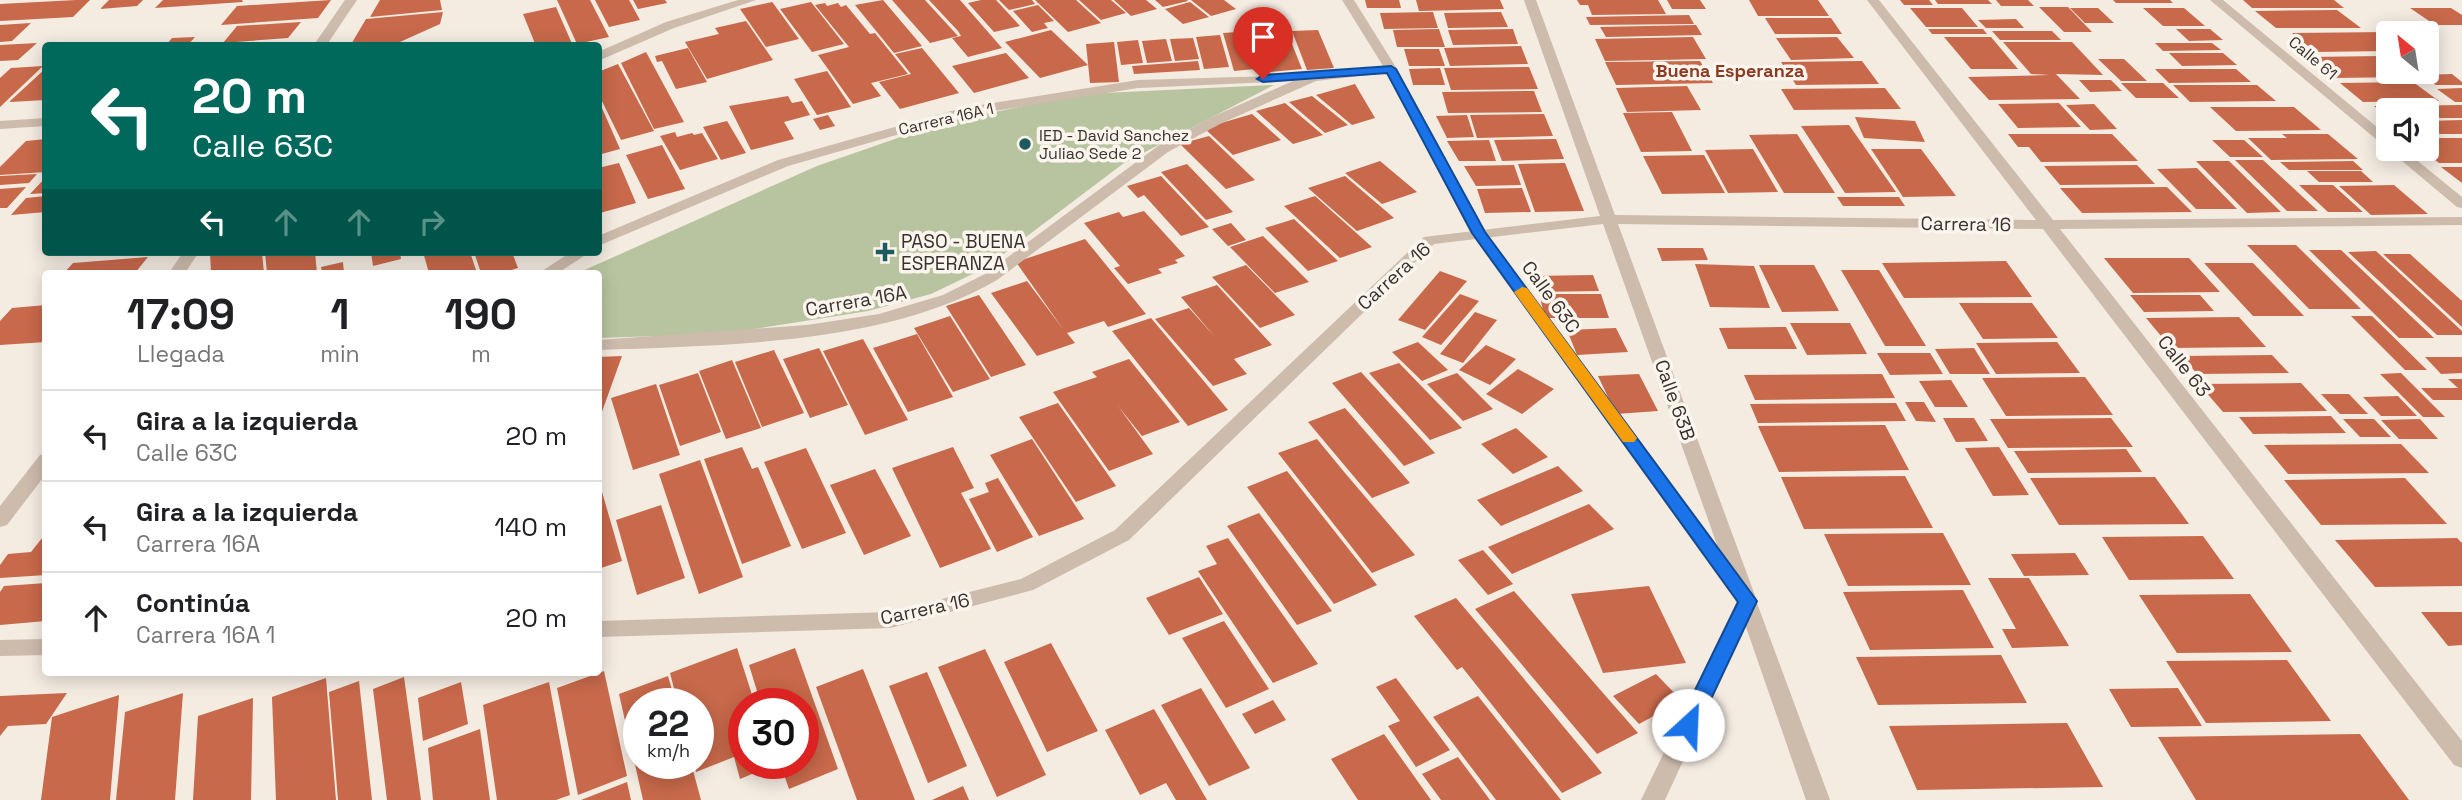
<!DOCTYPE html>
<html lang="es">
<meta charset="utf-8">
<style>
:root{--surface:#fff;--page:#f2f2f2;--text:#202124;--muted:#757577;--line:#e0e0e0}
body{margin:0;font-family:"Space Grotesk",sans-serif;background:var(--page);color:var(--text);height:100vh;display:flex;flex-direction:column;font-size:26px;white-space:nowrap}
*{box-sizing:border-box;margin:0}
p{font-size:23px;color:var(--muted)}
.icon{flex:none;width:38px;height:38px;fill:none;stroke:currentColor;stroke-width:2;stroke-linecap:round;stroke-linejoin:round}
.map{position:relative;flex:1;overflow:hidden}
.sheet{position:absolute;left:42px;top:270px;width:560px;height:406px;display:flex;flex-direction:column;background:var(--surface);border-radius:7px;box-shadow:0 4px 18px #0003}
.sheet>*{flex:none}
.banner{position:absolute;left:42px;top:42px;width:560px;height:214px;border-radius:7px;box-shadow:0 4px 18px #0003;background:#00695c;color:#fff;overflow:hidden}
.needle{width:46px;rotate:330deg}
.buttons{position:absolute;left:2376px;top:21px;display:grid;gap:14px}
.buttons a{display:grid;place-items:center;width:63px;height:63px;border-radius:7px;background:var(--surface);box-shadow:0 4px 18px #0003;font-size:35px}
.speed{position:absolute;left:623px;top:688px;display:flex;gap:14px;font-size:35px;font-weight:700;text-align:center}
.speed>*{display:grid;place-content:center;width:91px;height:91px;border-radius:50%;background:var(--surface);box-shadow:0 4px 18px #0003;line-height:1}
.speed small{font-size:18px;font-weight:400}
.speed .limit{border:10px solid #d22;background:#fff;color:#111}
.pin{position:absolute;display:grid;place-items:center;width:60px;height:60px;color:#fff;margin:-72px -30px;border-radius:50% 50% 50% 0;rotate:-45deg;box-shadow:0 0 7px #0007}
.pin .icon{rotate:45deg}
.me{position:absolute;width:77px;margin:-38px;rotate:25deg;stroke-linejoin:round;filter:drop-shadow(0 0 5px #0008)}
.turn{display:flex;align-items:center;gap:24px;height:147px;padding:0 35px;font-size:32px}
.turn .icon{width:91px;height:91px;stroke-width:2.5}
.turn b{display:block;font-size:49px;line-height:60px}
.lanes{display:flex;align-items:center;height:66px;padding:0 35px;background:#0003;justify-content:center;gap:35px;direction:ltr}
.lanes .off{opacity:.35}
.eta{display:flex;justify-content:space-evenly;align-items:center;height:119px;text-align:center}
.eta b{font-size:42px;font-weight:700;line-height:49px}
ul{padding:0;list-style:none}
li{display:flex;align-items:center;gap:21px;height:91px;padding:0 35px;border-top:2px solid var(--line)}
li div{flex:1}
li b{display:block;font-size:26px}
li em{font-style:normal}
.map>svg:first-child{display:block}
</style>
<div class="map">
<svg width="2462" height="800" viewBox="0 0 2462 800">
<rect width="100%" height="100%" fill="#f4ebe1"/>
<path fill="#b8c4a0" d="M1274,85L1124,163L985,268L931,294L868,311L722,334L599,338L598,273H578L817,166L941,123L1082,94Z"/>
<path fill="#c8694b" d="M76,0H90L73,17L0,21V4Z
M109,0H143L137,6L100,9Z
M163,0H242L243,2L155,8Z
M331,0L318,18L221,25L237,6Z
M380,0H440L442,10L370,17Z
M557,0H590L609,37L577,44Z
M595,0H629L640,20L609,27Z
M633,0H665L667,3L638,9Z
M883,0L922,46L894,53L855,5Z
M892,0H925L958,36L930,43Z
M929,0H960L1002,48L968,57L952,38L961,36L958,31Z
M981,0H996L1020,26L994,32L968,3Z
M999,0H1032L1035,4L1009,10Z
M1035,0H1076L1101,23L1068,32Z
M1079,0H1111L1126,13L1101,20Z
M1114,0H1146L1157,9L1131,16Z
M1155,0H1187L1188,1L1163,7Z
M1191,0H1224L1236,9L1211,16Z
M1365,0H1399L1401,8H1367Z
M1416,0H1500L1504,9L1419,11Z
M1577,0H1658L1666,14L1592,15L1588,5H1580Z
M1667,0H1700L1706,9H1672Z
M1749,0H1818L1829,16H1758Z
M1900,0H1929L1933,5H1904Z
M1935,0H1988L1992,4H1938Z
M1996,0H2028L2034,6H2001Z
M2113,0H2170L2173,3H2116Z
M2243,0H2334L2344,8H2252Z
M772,2L773,3L799,39L766,47L740,9Z
M811,2L844,44L812,52L780,9Z
M1190,2L1209,17L1183,24L1165,9Z
M825,3L827,6L838,3L841,7L846,5L870,34L875,33L908,74L871,83L881,96L853,104L818,55L849,47L815,5Z
M1038,5L1054,21L1044,23L1048,28L1032,32L1013,11Z
M556,7L573,46H536L523,14Z
M2039,7H2068L2092,32H2064Z
M1910,8H1962L1978,27H1926Z
M2070,8H2098L2114,23H2085Z
M2143,8H2184L2205,26H2163Z
M2410,8H2451L2462,15V25H2435Z
M2337,10L2361,28H2276L2255,11Z
M443,12L440,24L391,46H350L366,19Z
M1433,12L1438,28L1384,29L1380,13Z
M1501,12L1508,27L1448,28L1444,13Z
M1689,15L1694,24L1590,25L1586,17Z
M1765,18H1831L1842,34H1775Z
M2016,19L2024,28H1986L1978,20Z
M746,21L773,60L707,79L685,42L719,34L715,28Z
M301,22L288,38L223,43L237,26Z
M31,23L12,41L0,42V25Z
M1696,25L1702,35L1606,37L1600,27Z
M1286,29L1302,69L1269,72L1256,31Z
M1439,29L1445,47H1397L1393,30Z
M1513,29L1518,44L1453,45L1448,30Z
M1928,29H1983L1987,34H1932Z
M2176,29H2210L2223,40L2189,41Z
M1051,30L1088,65L1040,78L1005,42Z
M1318,30L1334,68L1307,70L1292,31Z
M1252,31L1265,68L1234,71L1223,33Z
M1992,31H2052L2061,40H2000Z
M2388,32L2389,51L2315,52L2292,33Z
M1220,35L1229,67L1204,69L1196,37Z
M195,37L187,46H165L172,38Z
M1693,37L1706,59L1605,61L1595,39Z
M1837,37L1854,58L1791,60L1776,38Z
M1944,37H1991L2018,69H1971Z
M1193,38L1199,59L1175,61L1170,39Z
M1166,39L1172,61L1147,63L1142,41Z
M1138,40L1143,63L1121,65L1117,42Z
M1114,42L1119,82L1090,83L1086,44Z
M2003,42H2072L2103,75L2056,74L2080,99L1989,100L1968,77L2050,75L2031,74Z
M37,43L18,60L0,61V45Z
M2155,43H2212L2221,50L2163,51Z
M1521,46L1528,64L1450,66L1444,48Z
M688,48L707,82L676,89L662,61L657,62L655,56Z
M922,48L959,93L900,109L879,82L911,74L895,54Z
M1404,49H1439L1445,66H1409Z
M646,52L684,122L654,129L621,63Z
M1006,53L1029,78L974,93L952,66Z
M2169,53H2223L2237,65L2182,66Z
M2381,56L2389,62V72H2402L2409,77L2334,78L2309,57Z
M2098,59H2124L2147,81H2121Z
M1198,61L1200,70L1134,74L1132,66Z
M1700,61L1713,83L1616,85L1605,62Z
M1862,61L1879,84L1796,85L1781,62Z
M618,64L654,131L621,140L598,93V72Z
M43,66L0,107V78L11,68Z
M1529,67L1538,89L1451,90L1444,68Z
M46,68V100L9,102Z
M1440,68L1445,85H1413L1409,69Z
M2155,69H2236L2251,82L2169,83Z
M827,71L851,107L817,115L794,79Z
M2452,74L2462,82V85H2436L2421,75Z
M2079,80H2111L2122,91L2090,92Z
M2413,82L2439,101L2363,102L2340,83Z
M2121,83H2163L2179,98H2136Z
M1355,84L1375,118L1352,125L1316,95Z
M2173,85H2257L2276,101L2190,102Z
M1687,86L1701,110L1627,112L1616,88Z
M1885,88L1901,109L1794,110L1781,89Z
M2462,88V102H2455L2437,89Z
M1534,91L1542,112L1448,113L1442,92Z
M788,96L792,103L802,101L810,115L784,122L794,139L751,150L729,106Z
M1312,96L1348,125L1325,133L1289,102Z
M598,99L620,149L598,155Z
M1285,103L1323,135L1293,144L1256,111Z
M2059,103L2081,127L2018,128L1998,104Z
M2094,104L2117,129L2090,130L2066,105Z
M2462,105V118H2427V110H2389V118L2374,106Z
M2210,107H2294L2321,130L2236,131Z
M1672,112L1692,151L1641,152L1623,113Z
M1252,114L1281,140L1233,155L1204,128Z
M1544,114L1553,136L1477,138L1470,115Z
M828,115L835,126L820,130L813,119Z
M1467,115L1474,137L1447,138L1436,116Z
M1855,117L1915,121L1925,142L1864,138Z
M2462,120V134H2427V121Z
M727,121L746,153L721,160L703,127Z
M1849,125L1896,192L1845,193L1801,126Z
M675,132L677,137L692,133L694,135L702,133L718,159L680,170L660,136Z
M1797,134L1835,193H1784L1749,135Z
M2008,134H2112L2138,161L2041,162L2029,147H2018Z
M2282,134H2328L2358,159L2271,160L2248,138H2287Z
M1209,136L1255,180L1226,189L1180,144Z
M2427,138H2462V163H2439L2421,149H2427Z
M46,139V172L0,175V167L26,141Z
M1556,139L1564,159L1502,161L1494,140Z
M1489,140L1496,161H1459L1447,141Z
M2212,140H2244L2263,157H2230Z
M662,145L685,189L648,199L626,155Z
M1753,149L1778,192L1728,193L1705,150Z
M1871,149H1921L1956,196L1903,197Z
M1704,155L1725,193L1662,194L1643,156Z
M2235,160H2263L2318,211H2287Z
M1380,161L1417,192L1382,204L1345,173Z
M2196,161H2229L2281,212L2247,213Z
M2353,161L2363,170H2289L2280,162Z
M619,163L636,203L600,213L598,168Z
M1565,163L1584,211L1535,212L1518,164Z
M1187,164L1233,212L1206,220L1161,172Z
M1514,165L1521,185L1476,186L1464,166Z
M2137,165L2155,184L2060,185L2044,166Z
M2441,167H2462V183Z
M2197,168L2237,209H2196L2157,169Z
M2307,171H2361L2373,182H2319Z
M37,174L29,183L0,185V176Z
M1161,176L1209,227L1181,236L1144,195L1138,198L1127,186Z
M1345,176L1394,218L1357,231L1308,188Z
M46,177V193L30,194Z
M2299,185H2333L2363,212H2328Z
M2394,185L2428,214L2371,215L2339,186Z
M26,187L7,208H0V189Z
M2167,187L2192,212L2082,213L2060,188Z
M1522,188L1531,212L1485,213L1477,189Z
M46,196V212L11,215L26,198Z
M1315,196L1372,247L1340,258L1284,206Z
M1837,197H1899L1905,206H1843Z
M1144,211L1185,256L1175,260L1178,263L1158,269L1162,273L1128,284L1114,268L1120,266L1084,223L1119,212L1123,217Z
M1294,219L1338,261L1308,271L1265,228Z
M1231,223L1246,240L1228,246L1212,229Z
M1263,236L1309,282L1275,293L1230,247Z
M1085,239L1146,314L1108,327L1104,321L1067,333L1075,343L1037,356L991,293L1027,281L1063,329L1016,262Z
M2247,245H2296L2361,309H2309Z
M1657,248H1703L1708,260L1662,261Z
M2309,250H2341L2434,338H2399Z
M2376,251L2462,331V335H2437L2348,252Z
M210,252H262L264,273H211Z
M265,252H315L317,273H267Z
M371,252H400L401,259L373,266Z
M423,252H470L477,273H429Z
M474,252H512L518,268L501,273H481Z
M2383,254H2410L2462,301V327Z
M148,257L135,273H64L73,263Z
M2104,258H2189L2220,292L2133,293Z
M2006,261L2032,297L1904,298L1882,263Z
M343,262L344,273H322L321,267Z
M2204,263H2253L2304,316H2253Z
M1695,264L1754,266L1770,308L1710,307Z
M1246,265L1295,315L1260,328L1212,277Z
M1759,265H1814L1839,311L1782,312Z
M1841,270H1879L1926,346H1885Z
M1440,271L1467,281L1425,330L1398,320Z
M1593,275L1599,291L1536,292L1531,276Z
M1217,285L1272,345L1234,359L1247,374L1213,386L1155,319L1189,308L1215,337L1181,297Z
M1460,294L1479,301L1441,345L1422,337Z
M1539,294H1601L1609,318H1545Z
M979,295L1026,365L991,377L946,306Z
M2130,295H2200L2214,311L2144,312Z
M1959,303H2032L2058,338L1983,339Z
M46,305V342L0,345V321L12,308Z
M1475,312L1497,320L1463,363L1440,354Z
M950,316L990,379L953,392L914,328Z
M2351,316H2372L2427,370H2405Z
M2239,317L2266,347L2171,348L2146,318Z
M1151,318L1228,410L1188,426L1112,331Z
M1790,323H1850L1867,354L1807,355Z
M1786,327L1797,349H1728L1719,328Z
M1616,328L1628,352L1577,355L1567,330Z
M917,334L953,397L908,412L873,348Z
M863,339L908,420L865,435L823,351Z
M1418,342L1448,370L1422,381L1392,352Z
M2057,342L2080,373L1996,374L1976,343Z
M1486,345L1516,359L1490,385L1459,370Z
M819,348L848,405L810,418L783,359Z
M1974,348L1990,374H1950L1935,349Z
M774,350L804,413L762,427L735,362Z
M1877,353H1930L1943,374L1890,375Z
M2272,355L2289,373L2197,374L2182,356Z
M622,356L599,420H598V357Z
M2425,357H2462V373L2441,374Z
M1129,359L1180,422L1142,436L1118,406L1153,454L1109,471L1053,392L1097,377L1092,372Z
M732,360L761,428L726,439L699,371Z
M1399,363L1462,428L1430,440L1369,373Z
M1518,369L1554,389L1522,414L1486,394Z
M1361,372L1435,453L1404,466L1332,383Z
M698,373L721,432L680,446L659,385Z
M1457,373L1493,409L1463,421L1427,384Z
M2401,373L2445,417H2423L2380,374Z
M1639,374L1658,411L1616,414L1598,376Z
M1882,374L1895,398L1755,400L1744,375Z
M2085,377L2113,415L2006,416L1982,378Z
M2448,379H2462V400H2433L2421,388H2458Z
M1951,380L1968,407H1935L1919,381Z
M2301,383L2327,411L2223,412L2199,384Z
M656,384L680,455L633,470L611,398Z
M2321,394H2349L2368,414H2340Z
M2398,396L2417,416H2381L2363,397Z
M1905,402H1924L1936,422L1916,421Z
M1058,403L1116,486L1076,502L1019,417Z
M1896,403L1906,421L1758,423L1750,404Z
M1345,408L1410,483L1372,498L1308,422Z
M2331,416L2346,433L2253,434L2239,417Z
M1943,418H1974L1988,441L1956,442Z
M2111,418L2133,447L2008,448L1990,419Z
M2343,419H2374L2391,437H2360Z
M2420,419L2438,439H2399L2381,420Z
M1885,425L1909,470L1779,472L1758,426Z
M1516,428L1548,457L1513,474L1481,444Z
M1032,439L1084,519L1039,536L990,455Z
M1317,439L1345,473L1415,555L1372,573L1278,453Z
M2401,444L2429,473L2288,474L2264,445Z
M742,447L752,469L758,467L791,546L742,564L704,459Z
M953,447L974,488L961,493L991,549L940,568L892,468Z
M1999,447L2029,495L1993,496L1965,448Z
M806,448L846,533L802,549L764,462Z
M2126,449L2142,472L2028,473L2014,451Z
M700,460L743,577L699,594L659,474Z
M1558,466L1583,491L1501,526L1477,500Z
M875,469L911,536L864,555L830,485Z
M1287,471L1377,585L1334,604L1247,487Z
M1905,476L1933,528L1804,529L1781,477Z
M2155,477L2189,524L2059,525L2030,478Z
M598,478L622,561L598,569Z
M998,478L1033,537L997,552L969,499L989,492L985,483Z
M2405,478L2447,524L2321,525L2284,480Z
M1589,504L1614,529L1512,574L1488,547Z
M661,505L685,578L637,595L616,520Z
M1259,513L1332,611L1297,625L1227,526Z
M46,533V575L0,578V565L8,554L31,552Z
M1943,533L1971,585L1848,586L1824,534Z
M2203,536L2234,579L2129,580L2102,537Z
M1228,538L1318,664L1273,683L1198,571L1217,564L1206,546Z
M2457,538L2462,543V586L2375,587L2335,540Z
M1483,550L1513,584L1488,595L1458,560Z
M2075,553L2089,575L2024,576L2011,554Z
M1199,577L1223,614L1169,635L1146,598Z
M1988,578H2029L2069,646L2012,648L2002,629H2016Z
M46,583V621L0,625V592L4,586Z
M1649,586L1686,663L1603,673L1571,594Z
M1963,590L1994,648L1870,650L1843,592Z
M1514,591L1638,733L1597,754L1475,609Z
M2250,594L2292,652L2177,653L2139,595Z
M1456,598L1500,650L1602,773L1562,793L1462,667L1457,670L1414,616Z
M2421,612H2462V645L2448,646Z
M1224,621L1269,689L1226,708L1182,638Z
M1051,643L1098,731L1047,752L1004,662Z
M737,648L755,704H744V763H778L740,779L734,757L696,772L694,763H698V704H678L670,673Z
M795,648L838,769L789,789L780,763H803V704H761L749,665Z
M985,649L1046,775L997,797L938,667Z
M2001,655L2027,703L1878,705L1856,657Z
M2287,660L2331,721L2206,723L2166,661Z
M863,669L915,800H857L816,687Z
M604,671L627,776L578,795L557,688Z
M927,672L967,766L928,783L889,686Z
M1656,674L1682,701L1639,724L1613,696Z
M668,676L676,704H639V763H691L701,800H643L619,694Z
M404,677L421,800H387L373,689Z
M326,678L336,800H276L272,697Z
M1396,678L1450,750L1416,767L1388,726L1400,721L1376,687Z
M359,681L372,800H338L329,692Z
M461,682L468,724L423,741L418,698Z
M549,682L570,795L556,800H497L483,705Z
M1201,688L1250,768L1209,786L1161,705Z
M2178,688L2202,726L2131,727L2109,689Z
M67,693L46,724L8,726L0,736V696Z
M183,693L175,800H116L125,712Z
M119,695L110,800H41L52,717Z
M1478,696L1561,800H1496L1433,717Z
M253,698L251,800H193L198,716Z
M1273,700L1286,720L1255,734L1242,714Z
M1154,709L1207,800H1176L1166,783L1140,795L1105,730Z
M2067,723L2103,787L1917,790L1889,726Z
M480,729L490,800H433L428,748Z
M1384,734L1431,800H1358L1331,759Z
M2360,734L2409,800H2196L2158,737Z
M1458,757L1490,800H1441L1422,774Z
M627,782L631,800H581Z
M963,786L969,800H932Z"/>
<g fill="none" stroke-linecap="round" stroke-linejoin="round">
<path fill="#cdbbac" fill-rule="evenodd" d="M345,0H357L326,46H313Z
M738,0H756L674,28L598,61V52L666,22Z
M1524,0H1536L1615,215L2036,220L1867,0H1879L2053,220L2462,217V225L2060,229L2462,741V768L2454,765L2043,229L1618,224L1757,601L1665,800H1641L1737,601L1603,224L1434,244L1129,540L1033,590L890,628L598,637V621L890,612L1021,579L1115,530L1424,237L1600,216Z
M2210,0H2223L2389,137V149H2403L2462,197V208L2457,207Z
M1391,65L1397,69L1396,72L1316,81L1220,124L1168,152L997,280C886,345 724,345 598,350V340L807,325L879,314L943,295L985,274L1158,146L1210,118L1293,81L1138,88L963,116L788,166L598,246V236L778,160L962,108L1138,80L1308,75Z
M46,118V126L0,129V121Z
M183,252H199L185,273H169Z
M571,252H590L558,273H539Z
M46,454V474L7,525L0,527V506L40,455Z
M46,639V655L0,656V640Z"/>
<path fill="#cdbbac" fill-rule="evenodd" d="M1342,0H1354L1397,69L1485,231L1754,595L1830,800H1806L1738,604L1470,232L1385,69Z"/>
</g>
<path fill="#1a73e8" stroke="#114b97" stroke-width="2" d="M1391,66L1396,69L1485,232L1757,601L1696,731L1688,734L1681,731L1678,725L1738,602L1472,233L1387,73L1263,82L1257,79L1263,75Z"/>
<path fill="#f59e0b" d="M1522,287L1527,288L1634,434L1637,438L1634,442H1623L1514,292Z"/>
<g fill="#1f5a5e" stroke="#fbf5ee" stroke-width="2.5">
<circle cx="1025" cy="144" r="7"/>
<path d="M881.5 241.5h7v7h7v7h-7v7h-7v-7h-7v-7h7z"/>
</g>
<g text-anchor="middle" dominant-baseline="central" stroke-width="7" stroke-linejoin="round" paint-order="stroke">
<g font-size="16" fill="#3b302b" stroke="#fbf5ee">
<text transform="translate(2313 58) rotate(40)">Calle 61</text>
<text transform="translate(946 119) rotate(-13)">Carrera 16A 1</text>
</g>
<g font-size="16" fill="#3b302b" stroke="#fbf5ee" text-anchor="start">
<text x="1039" y="135">IED - David Sanchez<tspan x="1039" dy="18">Juliao Sede 2</tspan></text>
</g>
<g font-size="18" font-weight="bold" fill="#8c3b22" stroke="#fbf5ee">
<text x="1730" y="70">Buena Esperanza</text>
</g>
<g font-size="19" fill="#3b302b" stroke="#fbf5ee">
<text transform="translate(1966 224) rotate(1)">Carrera 16</text>
<text transform="translate(1394 276) rotate(-42)">Carrera 16</text>
<text transform="translate(1551 297) rotate(54)">Calle 63C</text>
<text transform="translate(856 301) rotate(-10)">Carrera 16A</text>
<text transform="translate(2184 366) rotate(52)">Calle 63</text>
<text transform="translate(1675 400) rotate(70)">Calle 63B</text>
<text transform="translate(925 609) rotate(-12)">Carrera 16</text>
</g>
<g font-size="19" fill="#3b302b" stroke="#fbf5ee" text-anchor="start">
<text x="901" y="241">PASO - BUENA<tspan x="901" dy="22">ESPERANZA</tspan></text>
</g>
</g>
</svg>
<div class="buttons">
<a><svg class="needle" viewBox="-14 -14 28 28"><path d="M0-13l5 13h-10z" fill="#e53935"/><path d="M0 13l5-13h-10z" fill="#757577"/></svg></a>
<a><svg class="icon" aria-label="sound" viewBox="0 0 24 24"><path d="M4 9h4l5-4v14l-5-4H4zM17 9q2 3 0 6"/></svg></a>
</div>
<div class="speed"><div>22<small>km/h</small></div><div class="limit">30</div></div>
<div class="pin" style="left:1263px;top:79px;background:#d93025"><svg class="icon" aria-label="arrive" viewBox="0 0 24 24"><path d="M6 21V4h12l-3 4 3 4H6"/></svg></div>
<svg class="me" style="left:1688px;top:725px" viewBox="-20 -20 40 40"><circle r="19" fill="#fff"/><path d="M0-13L10 11 0 6-10 11z" fill="#1a73e8"/></svg>
<div class="banner">
<div class="turn"><svg class="icon" aria-label="left" viewBox="0 0 24 24"><path d="M17 20v-9H6M10 6l-5 5 5 5"/></svg><div><b>20 m</b>Calle 63C</div></div>
<div class="lanes"><svg class="icon" aria-label="left" viewBox="0 0 24 24"><path d="M17 20v-9H6M10 6l-5 5 5 5"/></svg><svg class="icon off" aria-label="ahead" viewBox="0 0 24 24"><path d="M12 20V5M6 11l6-6 6 6"/></svg><svg class="icon off" aria-label="ahead" viewBox="0 0 24 24"><path d="M12 20V5M6 11l6-6 6 6"/></svg><svg class="icon off" aria-label="right" viewBox="0 0 24 24"><path d="M7 20v-9h11M14 6l5 5-5 5"/></svg></div>
</div>
<section class="sheet">
<div class="eta">
<div><b>17:09</b><p>Llegada</p></div>
<div><b>1</b><p>min</p></div>
<div><b>190</b><p>m</p></div>
</div>
<ul>
<li><svg class="icon" aria-label="left" viewBox="0 0 24 24"><path d="M17 20v-9H6M10 6l-5 5 5 5"/></svg><div><b>Gira a la izquierda</b><p>Calle 63C</p></div><em>20 m</em></li>
<li><svg class="icon" aria-label="left" viewBox="0 0 24 24"><path d="M17 20v-9H6M10 6l-5 5 5 5"/></svg><div><b>Gira a la izquierda</b><p>Carrera 16A</p></div><em>140 m</em></li>
<li><svg class="icon" aria-label="ahead" viewBox="0 0 24 24"><path d="M12 20V5M6 11l6-6 6 6"/></svg><div><b>Continúa</b><p>Carrera 16A 1</p></div><em>20 m</em></li>
</ul>
</section>
</div>
